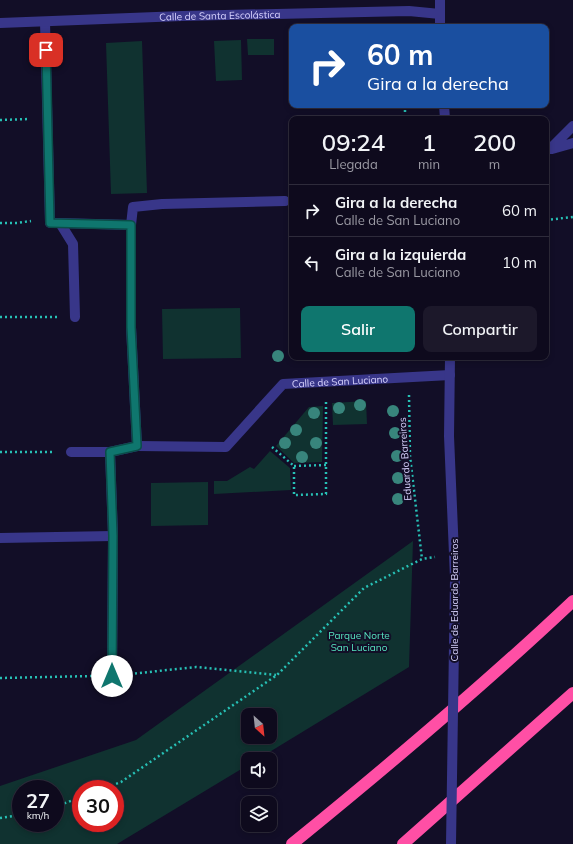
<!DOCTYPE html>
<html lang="es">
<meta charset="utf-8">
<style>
:root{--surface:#0e0a1d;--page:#1c182a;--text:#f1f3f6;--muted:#9b9aa4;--line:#2e2b3b;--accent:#0f766e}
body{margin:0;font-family:Mulish,sans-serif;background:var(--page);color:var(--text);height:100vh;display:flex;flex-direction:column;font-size:15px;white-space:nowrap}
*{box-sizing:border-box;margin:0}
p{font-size:13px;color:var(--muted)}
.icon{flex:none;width:22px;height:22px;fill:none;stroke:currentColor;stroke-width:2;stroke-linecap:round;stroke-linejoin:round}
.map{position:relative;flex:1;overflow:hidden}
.side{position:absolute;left:289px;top:116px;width:260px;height:244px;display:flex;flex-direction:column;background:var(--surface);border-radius:8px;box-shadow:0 2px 6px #0003,0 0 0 1px var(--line)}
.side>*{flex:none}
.guide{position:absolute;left:289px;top:24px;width:260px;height:84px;border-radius:8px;box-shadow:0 2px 6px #0003,0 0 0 1px var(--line);background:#1a4fa0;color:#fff;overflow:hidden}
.needle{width:26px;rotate:153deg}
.controls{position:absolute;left:241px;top:708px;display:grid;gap:8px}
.controls a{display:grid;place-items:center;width:36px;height:36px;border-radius:8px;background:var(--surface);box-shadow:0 2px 6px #0003,0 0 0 1px var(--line);font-size:20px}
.speed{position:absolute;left:12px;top:780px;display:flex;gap:8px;font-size:20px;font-weight:700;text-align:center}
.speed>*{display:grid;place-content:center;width:52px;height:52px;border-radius:50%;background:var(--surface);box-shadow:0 2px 6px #0003,0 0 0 1px var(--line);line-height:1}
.speed small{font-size:10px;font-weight:400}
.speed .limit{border:6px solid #d22;background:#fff;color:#111}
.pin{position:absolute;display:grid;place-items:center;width:34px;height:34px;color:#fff;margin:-17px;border-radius:8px;box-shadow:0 2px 6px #0006}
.me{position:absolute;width:44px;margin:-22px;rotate:0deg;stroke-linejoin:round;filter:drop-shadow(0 0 3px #0008)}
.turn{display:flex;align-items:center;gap:14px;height:84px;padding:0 12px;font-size:18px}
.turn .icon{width:52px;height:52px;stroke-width:2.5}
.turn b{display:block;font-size:28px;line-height:34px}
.eta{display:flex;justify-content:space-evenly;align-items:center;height:68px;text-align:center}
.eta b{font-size:24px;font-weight:600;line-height:28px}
.button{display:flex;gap:8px;margin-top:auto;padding:8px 12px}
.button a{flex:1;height:46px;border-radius:8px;background:var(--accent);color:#fff;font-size:16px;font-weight:600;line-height:46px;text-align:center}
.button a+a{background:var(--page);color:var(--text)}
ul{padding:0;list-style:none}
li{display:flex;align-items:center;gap:12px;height:52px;padding:0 12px;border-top:1px solid var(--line)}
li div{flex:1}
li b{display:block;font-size:15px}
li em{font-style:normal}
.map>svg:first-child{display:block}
</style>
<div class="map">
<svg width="573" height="844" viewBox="0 0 573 844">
<rect width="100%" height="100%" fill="#120e27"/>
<path fill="#103230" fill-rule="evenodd" d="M247,39H274V55H248Z
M241,40L242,80L216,81L214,41Z
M142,41L147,193L111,194L106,43Z
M240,308L241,358L163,359L162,309Z
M366,401L367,424L333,425L332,403Z
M323,406L322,462L294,463L276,446L309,407Z
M270,451L290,468L291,490L214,494V481H227L250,467L254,469Z
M208,482V525L151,526V483Z
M413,541L409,667L258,759H248V765L117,844H0V786L136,740ZM248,715H270V737H248ZM21,789H55V823H21ZM81,789H115V823H81Z"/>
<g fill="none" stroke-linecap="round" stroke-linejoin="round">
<path stroke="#27c0b5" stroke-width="2.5" stroke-dasharray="2 3" stroke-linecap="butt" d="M405,105V119
M0,120L30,119
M546,220L573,217
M0,223H17L31,221
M0,317H57
M409,395L410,456L422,559
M272,447L294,466V495L326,494V399
M0,452H53
M294,466L326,465
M130,674L196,667L276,675
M0,678L93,676
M102,789L121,782L277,675L364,588L422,559L435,557
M55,807L81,797
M0,818L21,815"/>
<path stroke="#383689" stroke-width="10" d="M550,149L573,126
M552,149L573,143
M52,223H60L73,244L75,317
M131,225L133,207L162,204L285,201
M71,452H110"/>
<g stroke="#383689" stroke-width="10">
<path d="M45,22L50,223"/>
<path id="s1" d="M0,23L182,16L409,11L440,14"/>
<path d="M60,223L131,225V327L137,446L110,452L113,536L112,676"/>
<path id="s2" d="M137,446L226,447L283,384L450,375"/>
<path d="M0,538L113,536"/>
</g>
<path stroke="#383689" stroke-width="10" d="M440,0V27
M444,105L445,119
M450,357L449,436L455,578"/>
<path stroke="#ff4fa5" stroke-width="12" d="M292,844C388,766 483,686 573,601
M403,844L573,693"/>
<path stroke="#383689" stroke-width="10" d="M451,844L455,578"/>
</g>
<g fill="#38857c">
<circle cx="278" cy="356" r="6"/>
<circle cx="360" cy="405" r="6"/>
<circle cx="339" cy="408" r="6"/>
<circle cx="393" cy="411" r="6"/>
<circle cx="314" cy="413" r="6"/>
<circle cx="296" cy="430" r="6"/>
<circle cx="395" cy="433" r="6"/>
<circle cx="285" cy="443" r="6"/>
<circle cx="316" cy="443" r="6"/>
<circle cx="397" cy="456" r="6"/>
<circle cx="302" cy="457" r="6"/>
<circle cx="398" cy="478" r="6"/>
<circle cx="398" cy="499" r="6"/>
</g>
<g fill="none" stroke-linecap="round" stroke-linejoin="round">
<g stroke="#0a4d48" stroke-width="10">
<path id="route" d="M46,50L50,223L131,225V327L137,446L110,452L113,536L112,676"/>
</g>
<use href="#route" stroke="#0f766e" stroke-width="7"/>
</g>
<g text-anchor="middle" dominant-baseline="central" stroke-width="4" stroke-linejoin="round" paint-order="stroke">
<g font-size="10" fill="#d9d4ff" stroke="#120e27">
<text stroke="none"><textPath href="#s1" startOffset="220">Calle de Santa Escolástica</textPath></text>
<text stroke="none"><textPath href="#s2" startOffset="231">Calle de San Luciano</textPath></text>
<text transform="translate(405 459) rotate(-94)">Eduardo Barreiros</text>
<text transform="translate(454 600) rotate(-90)">Calle de Eduardo Barreiros</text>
</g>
<g font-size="10" fill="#58e7c2" stroke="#120e27">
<text x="359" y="635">Parque Norte<tspan x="359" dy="12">San Luciano</tspan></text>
</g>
</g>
</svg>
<div class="controls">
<a><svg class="needle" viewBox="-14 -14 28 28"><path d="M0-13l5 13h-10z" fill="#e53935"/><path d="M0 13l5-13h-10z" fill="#9b9aa4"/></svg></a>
<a><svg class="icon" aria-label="sound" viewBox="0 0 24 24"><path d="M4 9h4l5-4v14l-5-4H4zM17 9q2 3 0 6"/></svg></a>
<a><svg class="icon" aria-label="layers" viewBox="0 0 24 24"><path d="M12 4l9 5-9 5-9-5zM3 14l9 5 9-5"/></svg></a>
</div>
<div class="speed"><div>27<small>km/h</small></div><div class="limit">30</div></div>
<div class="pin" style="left:46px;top:50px;background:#d93025"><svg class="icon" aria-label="arrive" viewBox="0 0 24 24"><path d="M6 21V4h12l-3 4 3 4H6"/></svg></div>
<svg class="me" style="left:112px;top:676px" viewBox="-20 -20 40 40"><circle r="19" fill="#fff"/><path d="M0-13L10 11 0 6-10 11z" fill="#0f766e"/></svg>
<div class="guide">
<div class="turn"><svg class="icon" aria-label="right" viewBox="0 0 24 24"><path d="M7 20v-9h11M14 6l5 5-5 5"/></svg><div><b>60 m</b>Gira a la derecha</div></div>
</div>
<section class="side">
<div class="eta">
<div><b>09:24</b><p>Llegada</p></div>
<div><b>1</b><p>min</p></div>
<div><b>200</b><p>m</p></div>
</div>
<ul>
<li><svg class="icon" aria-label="right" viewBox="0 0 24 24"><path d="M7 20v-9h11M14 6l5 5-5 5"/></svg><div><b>Gira a la derecha</b><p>Calle de San Luciano</p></div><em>60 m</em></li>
<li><svg class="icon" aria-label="left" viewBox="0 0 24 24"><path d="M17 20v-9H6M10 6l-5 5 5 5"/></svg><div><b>Gira a la izquierda</b><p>Calle de San Luciano</p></div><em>10 m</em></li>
</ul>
<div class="button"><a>Salir</a><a>Compartir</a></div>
</section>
</div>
